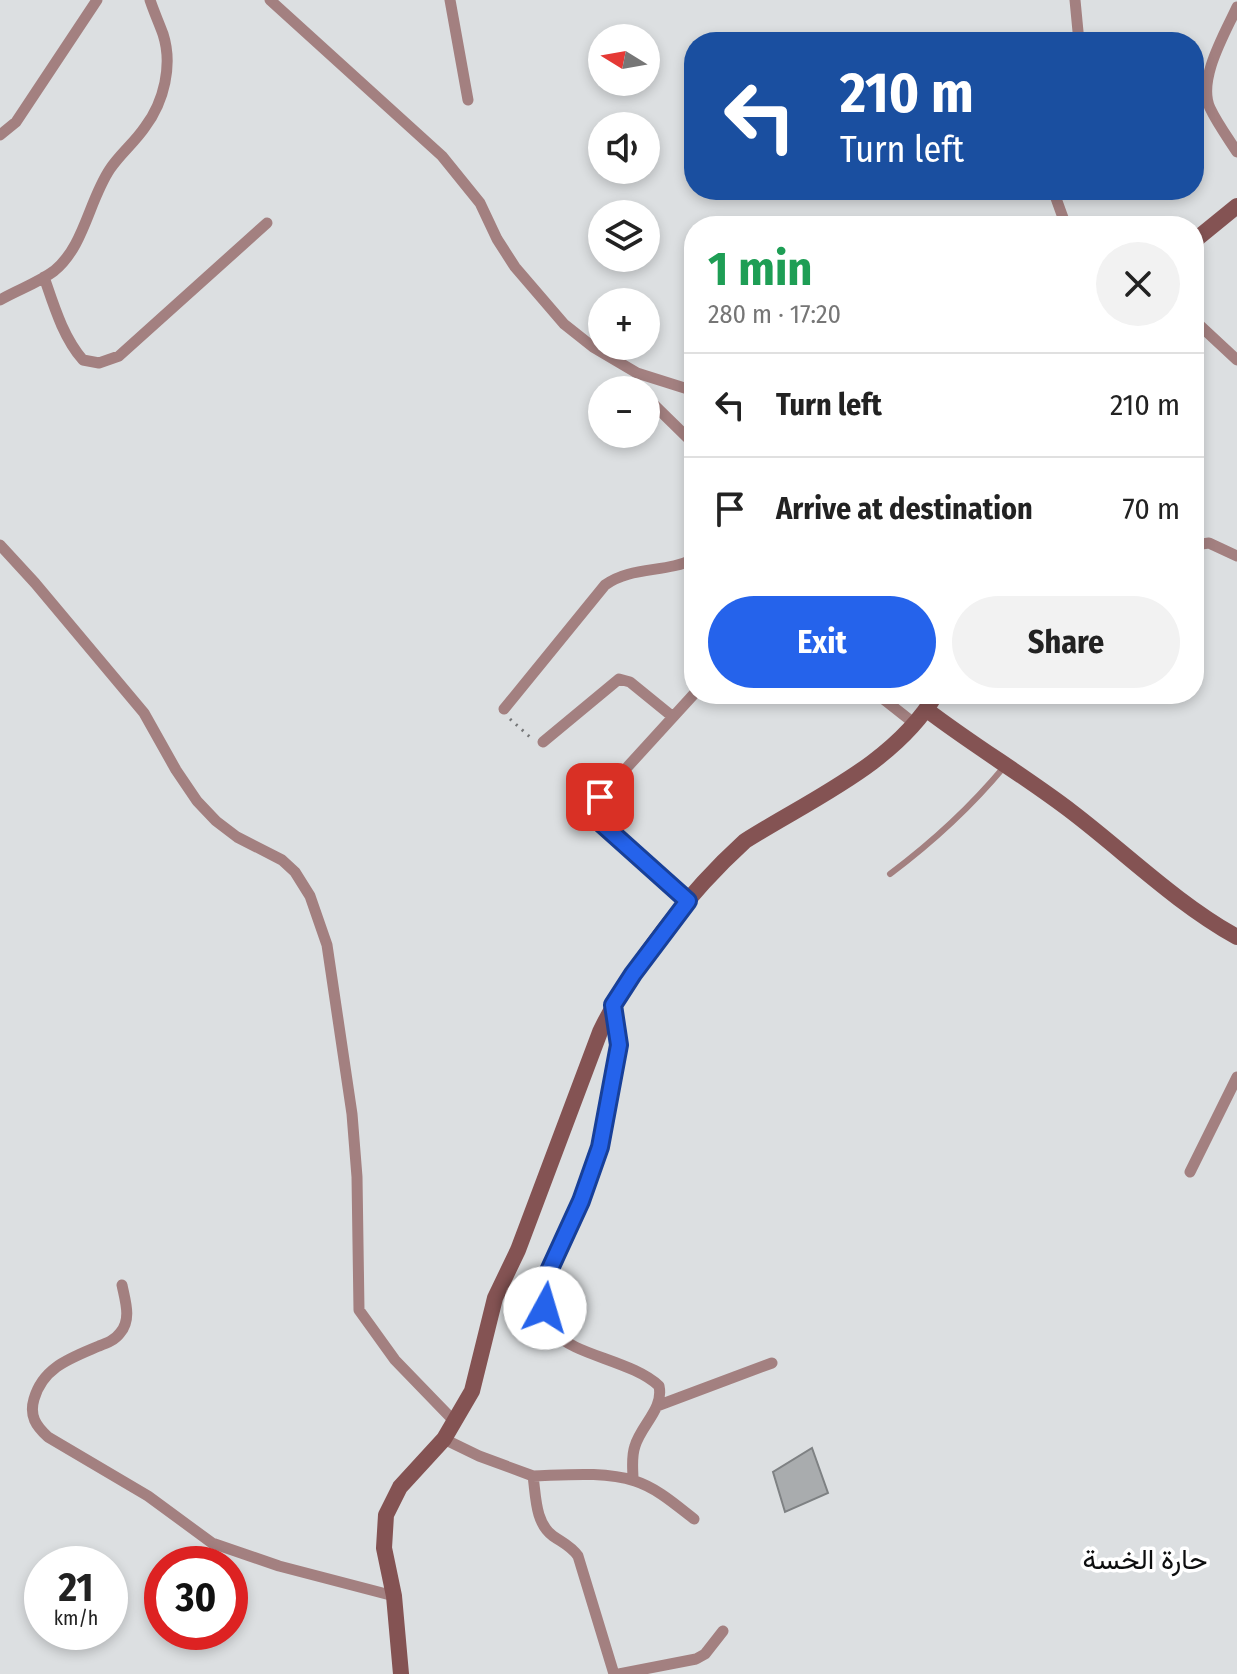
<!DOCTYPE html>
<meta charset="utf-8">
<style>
:root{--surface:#fff;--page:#f2f2f2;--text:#222;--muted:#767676;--line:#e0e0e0;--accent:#2563eb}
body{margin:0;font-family:"Fira Sans Condensed",Vazirmatn,sans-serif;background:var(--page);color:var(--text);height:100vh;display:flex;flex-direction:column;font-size:30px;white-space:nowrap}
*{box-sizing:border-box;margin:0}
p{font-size:26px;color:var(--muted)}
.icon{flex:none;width:44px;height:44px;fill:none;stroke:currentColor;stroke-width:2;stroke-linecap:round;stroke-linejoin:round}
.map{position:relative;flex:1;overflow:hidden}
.sheet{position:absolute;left:684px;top:216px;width:520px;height:488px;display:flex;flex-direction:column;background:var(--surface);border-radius:32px;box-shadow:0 4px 12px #0003}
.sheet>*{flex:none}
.banner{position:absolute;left:684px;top:32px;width:520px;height:168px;border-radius:32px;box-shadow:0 4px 12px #0003;background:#1a4fa0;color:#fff;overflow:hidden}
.needle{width:52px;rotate:281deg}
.tools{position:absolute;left:588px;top:24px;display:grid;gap:16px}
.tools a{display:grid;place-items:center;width:72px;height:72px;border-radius:50%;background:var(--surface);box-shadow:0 4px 12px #0003;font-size:40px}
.speed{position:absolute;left:24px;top:1546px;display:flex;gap:16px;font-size:40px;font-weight:700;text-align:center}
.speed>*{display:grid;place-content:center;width:104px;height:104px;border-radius:50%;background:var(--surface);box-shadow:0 4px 12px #0003;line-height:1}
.speed small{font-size:20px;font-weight:400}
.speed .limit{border:12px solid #d22;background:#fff;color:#111}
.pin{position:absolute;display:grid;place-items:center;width:68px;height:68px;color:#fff;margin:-34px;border-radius:16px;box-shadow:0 4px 12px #0006}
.me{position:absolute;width:88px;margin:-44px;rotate:6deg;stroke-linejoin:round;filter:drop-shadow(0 0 6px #0008)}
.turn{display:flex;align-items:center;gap:28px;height:168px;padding:0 24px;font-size:36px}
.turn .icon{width:104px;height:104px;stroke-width:2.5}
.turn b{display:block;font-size:56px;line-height:68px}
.round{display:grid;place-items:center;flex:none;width:84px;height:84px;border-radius:42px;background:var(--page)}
.headline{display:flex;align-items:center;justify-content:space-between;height:136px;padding:0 24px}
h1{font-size:48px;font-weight:700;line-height:60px;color:#1e9e55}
.cta{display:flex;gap:16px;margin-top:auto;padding:16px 24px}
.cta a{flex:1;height:92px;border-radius:48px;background:var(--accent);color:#fff;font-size:32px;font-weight:700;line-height:92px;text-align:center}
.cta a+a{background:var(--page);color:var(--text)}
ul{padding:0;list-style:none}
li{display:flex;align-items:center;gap:24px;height:104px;padding:0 24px;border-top:2px solid var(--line)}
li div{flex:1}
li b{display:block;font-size:30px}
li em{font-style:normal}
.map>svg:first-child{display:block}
</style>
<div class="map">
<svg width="1237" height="1674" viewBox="0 0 1237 1674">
<rect width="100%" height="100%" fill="#dcdfe1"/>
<path fill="#a9acae" stroke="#7e8183" stroke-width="2" d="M812,1448L828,1493L785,1512L773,1472Z"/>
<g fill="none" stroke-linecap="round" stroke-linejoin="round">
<path stroke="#757778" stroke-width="3" stroke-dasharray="2 6" stroke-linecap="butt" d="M510,719L531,738"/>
<path stroke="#a38080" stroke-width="6" d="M890,874C934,841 969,809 1004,767"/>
<path stroke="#a38080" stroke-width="11" d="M270,0L442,156L480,203L497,239L515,267L564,324L593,347L637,373L694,391
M450,0L468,100
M1075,0L1079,42
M1237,7C1225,33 1197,80 1210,108C1217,123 1228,138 1237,152
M0,135L16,122L97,0
M1053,190L1066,226
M44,277C54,306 63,337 83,360L99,363L119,356L267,223
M0,300C17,290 38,283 54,271C84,247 89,200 110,169C120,154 135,142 145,127C164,102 173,65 163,34C159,23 154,12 150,0
M1194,320L1237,360
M646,397L694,444
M0,545L35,583L144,713L176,770L197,801L216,821L237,837L282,860L295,872L310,896L327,945L352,1114L357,1177L359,1310L395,1360L454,1421
M1194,545L1209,543L1237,556
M877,694L915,724
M504,709L605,585C631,566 666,573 694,559
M543,742L619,679L630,682L673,717
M688,901L602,824L596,809L600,797L694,694
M613,1005C624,1058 610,1122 592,1173C577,1217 521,1289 556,1333C573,1355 633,1361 659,1386C664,1409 641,1425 635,1446C631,1457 633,1469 633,1480
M1190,1172L1237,1077
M122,1285C125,1300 132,1320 120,1333C115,1340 107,1343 99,1346C71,1358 43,1367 34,1399C29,1416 36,1426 48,1437L148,1496L212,1543L279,1566L394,1596
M657,1406L772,1363
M444,1439L479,1456L533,1476C536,1496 535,1523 553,1536C563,1543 571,1546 578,1556L614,1674
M533,1476C566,1475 604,1471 635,1481C657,1488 676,1505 694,1519
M619,1674L696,1659L705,1654L723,1631"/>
<path stroke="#845353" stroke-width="16" d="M1194,241L1237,206
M927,710C974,746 1025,776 1072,812C1127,854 1176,903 1237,937
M401,1674L394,1596L384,1548L386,1515L400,1487L444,1439L472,1391L495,1298L518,1250L600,1032C633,963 689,892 745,841C811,799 895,764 936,694"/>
</g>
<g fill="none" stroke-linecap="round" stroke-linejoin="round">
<g stroke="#184099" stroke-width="20">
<path id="route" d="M545,1308L544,1292L548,1273L581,1201L600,1147L619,1045L613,1005L633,974L688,901L602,824L596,809L600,797"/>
</g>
<use href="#route" stroke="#2563eb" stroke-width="14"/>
</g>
<g text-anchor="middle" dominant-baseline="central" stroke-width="7" stroke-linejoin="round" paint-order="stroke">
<g font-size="28" fill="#0d0e0f" stroke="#fff">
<text x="1145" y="1559">حارة الخسة</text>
</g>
</g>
</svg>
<div class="tools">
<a><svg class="needle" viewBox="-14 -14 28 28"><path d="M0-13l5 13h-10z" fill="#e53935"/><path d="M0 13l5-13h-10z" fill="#767676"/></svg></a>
<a><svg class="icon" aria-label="sound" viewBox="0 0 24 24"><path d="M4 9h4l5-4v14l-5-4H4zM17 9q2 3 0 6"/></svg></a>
<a><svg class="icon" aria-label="layers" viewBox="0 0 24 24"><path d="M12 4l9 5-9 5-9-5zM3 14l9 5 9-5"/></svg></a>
<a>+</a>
<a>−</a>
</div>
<div class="speed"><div>21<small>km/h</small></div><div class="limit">30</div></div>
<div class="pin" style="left:600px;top:797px;background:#d93025"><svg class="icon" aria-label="arrive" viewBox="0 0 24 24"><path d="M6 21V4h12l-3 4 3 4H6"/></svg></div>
<svg class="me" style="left:545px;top:1308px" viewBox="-20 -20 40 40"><circle r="19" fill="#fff"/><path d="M0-13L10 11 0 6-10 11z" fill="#2563eb"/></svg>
<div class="banner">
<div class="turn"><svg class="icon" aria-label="left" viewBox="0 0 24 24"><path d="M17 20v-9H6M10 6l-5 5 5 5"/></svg><div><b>210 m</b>Turn left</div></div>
</div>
<section class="sheet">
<div class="headline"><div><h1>1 min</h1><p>280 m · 17:20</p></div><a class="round"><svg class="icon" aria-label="close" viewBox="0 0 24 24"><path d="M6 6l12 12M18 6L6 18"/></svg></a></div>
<ul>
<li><svg class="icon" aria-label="left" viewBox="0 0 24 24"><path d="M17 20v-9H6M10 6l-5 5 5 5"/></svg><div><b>Turn left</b></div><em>210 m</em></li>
<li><svg class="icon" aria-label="arrive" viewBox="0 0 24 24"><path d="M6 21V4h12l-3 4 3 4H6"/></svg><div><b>Arrive at destination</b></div><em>70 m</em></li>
</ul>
<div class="cta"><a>Exit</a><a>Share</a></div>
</section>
</div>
